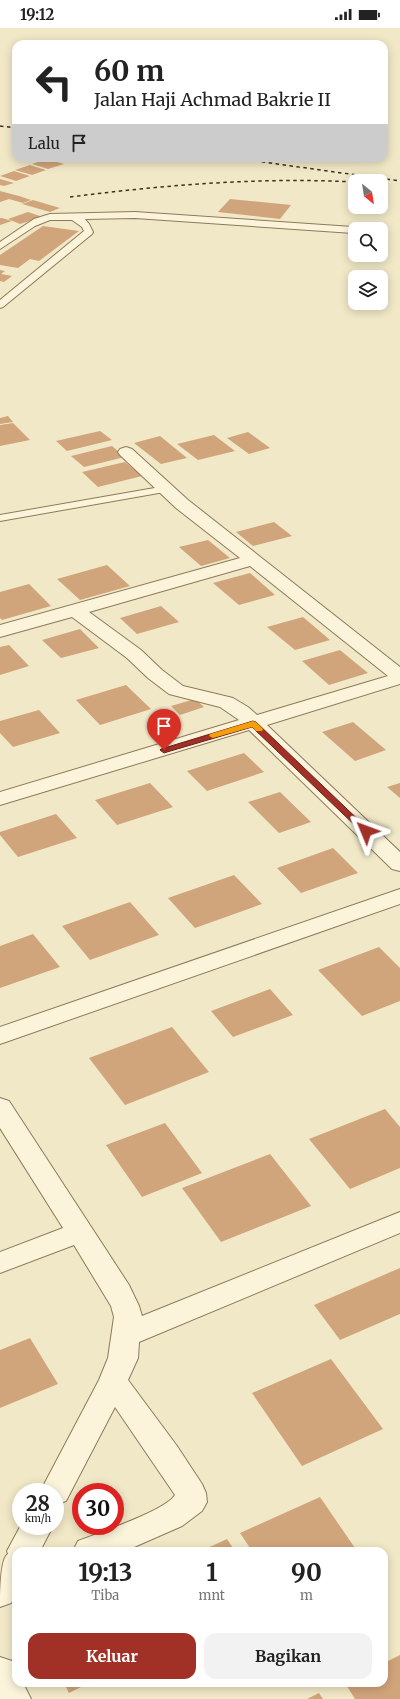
<!DOCTYPE html>
<html lang="id">
<style>
:root{--surface:#fff;--page:#f2f2f2;--text:#222;--muted:#767676;--accent:#a13027}
body{margin:0;font-family:Merriweather,serif;background:var(--page);color:var(--text);height:100vh;display:flex;flex-direction:column;font-size:15px;white-space:nowrap}
*{box-sizing:border-box;margin:0}
p{font-size:13px;color:var(--muted)}
.icon{flex:none;width:22px;height:22px;fill:none;stroke:currentColor;stroke-width:2;stroke-linecap:round;stroke-linejoin:round}
.map{position:relative;flex:1;overflow:hidden}
.drawer{position:absolute;left:12px;top:1519px;width:376px;height:140px;display:flex;flex-direction:column;background:var(--surface);border-radius:12px;box-shadow:0 2px 10px #0003}
.drawer>*{flex:none}
.top-card{position:absolute;left:12px;top:12px;width:376px;height:122px;border-radius:12px;box-shadow:0 2px 10px #0003;background:#fff;color:var(--text);overflow:hidden}
.needle{width:26px;rotate:150deg}
.fabs{position:absolute;left:348px;top:146px;display:grid;gap:8px}
.fabs a{display:grid;place-items:center;width:40px;height:40px;border-radius:8px;background:var(--surface);box-shadow:0 2px 10px #0003;font-size:20px}
.speed{position:absolute;left:12px;top:1455px;display:flex;gap:8px;font-size:20px;font-weight:700;text-align:center}
.speed>*{display:grid;place-content:center;width:52px;height:52px;border-radius:50%;background:var(--surface);box-shadow:0 2px 10px #0003;line-height:1}
.speed small{font-size:10px;font-weight:400}
.speed .limit{border:6px solid #d22;background:#fff;color:#111}
.pin{position:absolute;display:grid;place-items:center;width:34px;height:34px;color:#fff;margin:-41px -17px;border-radius:50% 50% 50% 0;rotate:-45deg;box-shadow:0 0 4px #0007}
.pin .icon{rotate:45deg}
.me{position:absolute;width:44px;margin:-22px;rotate:314deg;stroke-linejoin:round;filter:drop-shadow(0 0 3px #0008)}
.turn{display:flex;align-items:center;gap:14px;height:84px;padding:0 16px;font-size:18px}
.turn .icon{width:52px;height:52px;stroke-width:2.5}
.turn b{display:block;font-size:28px;line-height:34px}
.then{display:flex;align-items:center;height:38px;padding:0 16px;background:#0003;gap:8px;font-size:15px}
.eta{display:flex;justify-content:space-evenly;align-items:center;height:68px;text-align:center}
.eta b{font-size:24px;font-weight:700;line-height:28px}
.cta{display:flex;gap:8px;margin-top:auto;padding:8px 16px}
.cta a{flex:1;height:46px;border-radius:12px;background:var(--accent);color:#fff;font-size:16px;font-weight:700;line-height:46px;text-align:center}
.cta a+a{background:var(--page);color:var(--text)}
.status{display:flex;justify-content:space-between;align-items:center;height:28px;padding:0 20px;background:var(--surface);direction:ltr}
.status svg{height:11px;fill:currentColor}
.map>svg:first-child{display:block}
</style>
<div class="status"><b>19:12</b><svg viewBox="0 0 49 12"><path d="M0 12V9h3v3zM5 12V6h3v6zM10 12V3h3v9zM15 12V0h3v12zM26 1h20v11H26zM47 4h2v5h-2z"/></svg></div>
<div class="map">
<svg width="400" height="1671" viewBox="0 0 400 1671">
<rect width="100%" height="100%" fill="#f1e8c7"/>
<path fill="#d1a57b" d="M47,131L64,136L48,141L32,136Z
M30,137L46,142L32,147L15,142Z
M14,143L30,148L16,153L0,148Z
M0,151L14,155L4,158L0,157Z
M0,163L19,168L31,172L23,175L9,171L0,174Z
M230,171L291,177L280,191L218,184Z
M33,172L60,180L50,184L22,176Z
M28,184L43,189L20,196L8,191Z
M0,190H2L12,193L0,197Z
M43,198L79,203L39,233L30,231L18,240L0,237V227Z
M0,242L5,243L1,246L12,248L4,254L0,253Z
M8,388L13,394L0,396V390Z
M13,395L30,412L0,418V397Z
M100,403L112,412L67,423L56,413Z
M248,404L270,420L249,426L227,410Z
M214,407L235,423L198,432L177,416Z
M160,408L187,430L161,436L134,415Z
M112,418L125,429L84,439L71,428Z
M125,434L142,448L98,459L82,444Z
M274,494L292,508L253,518L236,504Z
M208,512L230,530L201,538L179,519Z
M107,537L130,558L80,572L57,551Z
M250,545L275,567L239,577L213,555Z
M29,556L51,578L2,592L0,590V564Z
M161,578L179,594L137,606L120,590Z
M303,589L330,612L295,622L267,599Z
M80,601L99,620L61,630L42,612Z
M9,617L29,638L0,647V619Z
M340,622L368,645L329,657L302,633Z
M126,657L151,681L100,697L76,672Z
M195,671L204,679L180,687L171,678Z
M39,682L60,705L13,719L0,705V693Z
M353,694L386,722L355,733L322,704Z
M244,725L264,744L207,763L187,743Z
M150,755L173,779L117,797L95,772Z
M400,755V770L387,759Z
M280,764L311,794L279,805L248,774Z
M56,786L77,810L18,829L0,807V804Z
M333,820L358,845L301,865L277,840Z
M234,847L262,876L195,900L168,870Z
M130,874L159,907L90,932L62,898Z
M33,906L60,939L0,960V918Z
M379,919L400,940V973L362,988L318,942Z
M270,961L293,987L233,1009L211,983Z
M172,999L209,1044L125,1077L89,1030Z
M385,1081L400,1099V1140L350,1161L309,1111Z
M165,1095L202,1145L142,1169L106,1117Z
M270,1126L311,1178L221,1214L182,1160Z
M400,1240V1286L340,1312L314,1277Z
M30,1310L58,1356L0,1380V1322Z
M331,1331L383,1401L302,1438L252,1365Z
M320,1469L357,1523H252L240,1505Z
M227,1511L235,1523H201Z
M400,1627V1671H355L345,1655H384V1635Z
M64,1655H89L69,1665Z
M319,1665L323,1671H307Z"/>
<g fill="none" stroke-linecap="round" stroke-linejoin="round">
<g stroke="#8e7a5b" stroke-width="2">
<path id="service" d="M135,184L353,199L357,201H355V204L353,205L135,190L85,191L89,196L93,204L92,206L3,279L0,280V272L84,203L82,199L72,192H50L35,198L0,221V214L34,191L50,186Z
M166,458L170,459L172,461L170,463L0,493V487Z"/>
</g>
<g stroke="#8e7a5b" stroke-width="2">
<path id="minor" d="M126,419L132,421L188,472L400,639V656L267,697L400,824V843L392,841L249,702L0,777V764L239,692L220,679L169,666L148,650L127,630L72,589L0,609V597L240,530L176,480L120,427L118,424L120,421ZM250,538L388,648L257,687L248,679L233,670L183,658L162,642L141,622L89,584Z
M400,861V876L0,1016V999Z
M0,1070L9,1073L129,1257L139,1278L142,1288L400,1184V1205L139,1314L138,1330L128,1352L177,1418L202,1456L206,1465L207,1474L202,1483L182,1498L125,1523H73L78,1513C98,1505 165,1483 175,1467L115,1379L66,1473L55,1477V1464H40L99,1352L108,1330L114,1289L111,1278L74,1217L0,1245V1224L63,1200L0,1100Z
M21,1497L53,1498L40,1523H16V1567L11,1575L0,1579C0,1567 0,1530 8,1526L7,1523Z
M0,1629L12,1633L16,1641V1655H23L31,1671H0Z"/>
</g>
<use href="#service" fill="#fbf4db" fill-rule="evenodd"/>
<use href="#minor" fill="#fbf4db" fill-rule="evenodd"/>
<path stroke="#3e301f" stroke-width="1.5" stroke-dasharray="3.5 3.5" stroke-linecap="butt" d="M0,98L16,100
M234,130L400,153
M70,169C165,157 259,149 355,154"/>
</g>
<path fill="#a13027" stroke="#691f19" d="M253,693L256,694L369,802L371,803L369,805H363L252,699L167,724L164,725L160,722L161,721Z"/>
<path fill="#f59e0b" d="M253,693L256,694L263,701L262,703H256L252,699L213,710L209,708L210,706Z"/>
</svg>
<div class="fabs">
<a><svg class="needle" viewBox="-14 -14 28 28"><path d="M0-13l5 13h-10z" fill="#e53935"/><path d="M0 13l5-13h-10z" fill="#767676"/></svg></a>
<a><svg class="icon" aria-label="search" viewBox="0 0 24 24"><circle cx="10" cy="10" r="6"/><path d="M15 15l6 6"/></svg></a>
<a><svg class="icon" aria-label="layers" viewBox="0 0 24 24"><path d="M12 4l9 5-9 5-9-5zM3 14l9 5 9-5"/></svg></a>
</div>
<div class="speed"><div>28<small>km/h</small></div><div class="limit">30</div></div>
<div class="pin" style="left:164px;top:722px;background:#d93025"><svg class="icon" aria-label="arrive" viewBox="0 0 24 24"><path d="M6 21V4h12l-3 4 3 4H6"/></svg></div>
<svg class="me" style="left:366px;top:803px" viewBox="-20 -20 40 40"><path d="M0-17L14 15 0 8-14 15z" fill="#a13027" stroke="#fff" stroke-width="4"/></svg>
<div class="top-card">
<div class="turn"><svg class="icon" aria-label="left" viewBox="0 0 24 24"><path d="M17 20v-9H6M10 6l-5 5 5 5"/></svg><div><b>60 m</b>Jalan Haji Achmad Bakrie II</div></div>
<div class="then">Lalu<svg class="icon" aria-label="arrive" viewBox="0 0 24 24"><path d="M6 21V4h12l-3 4 3 4H6"/></svg></div>
</div>
<section class="drawer">
<div class="eta">
<div><b>19:13</b><p>Tiba</p></div>
<div><b>1</b><p>mnt</p></div>
<div><b>90</b><p>m</p></div>
</div>
<div class="cta"><a>Keluar</a><a>Bagikan</a></div>
</section>
</div>
